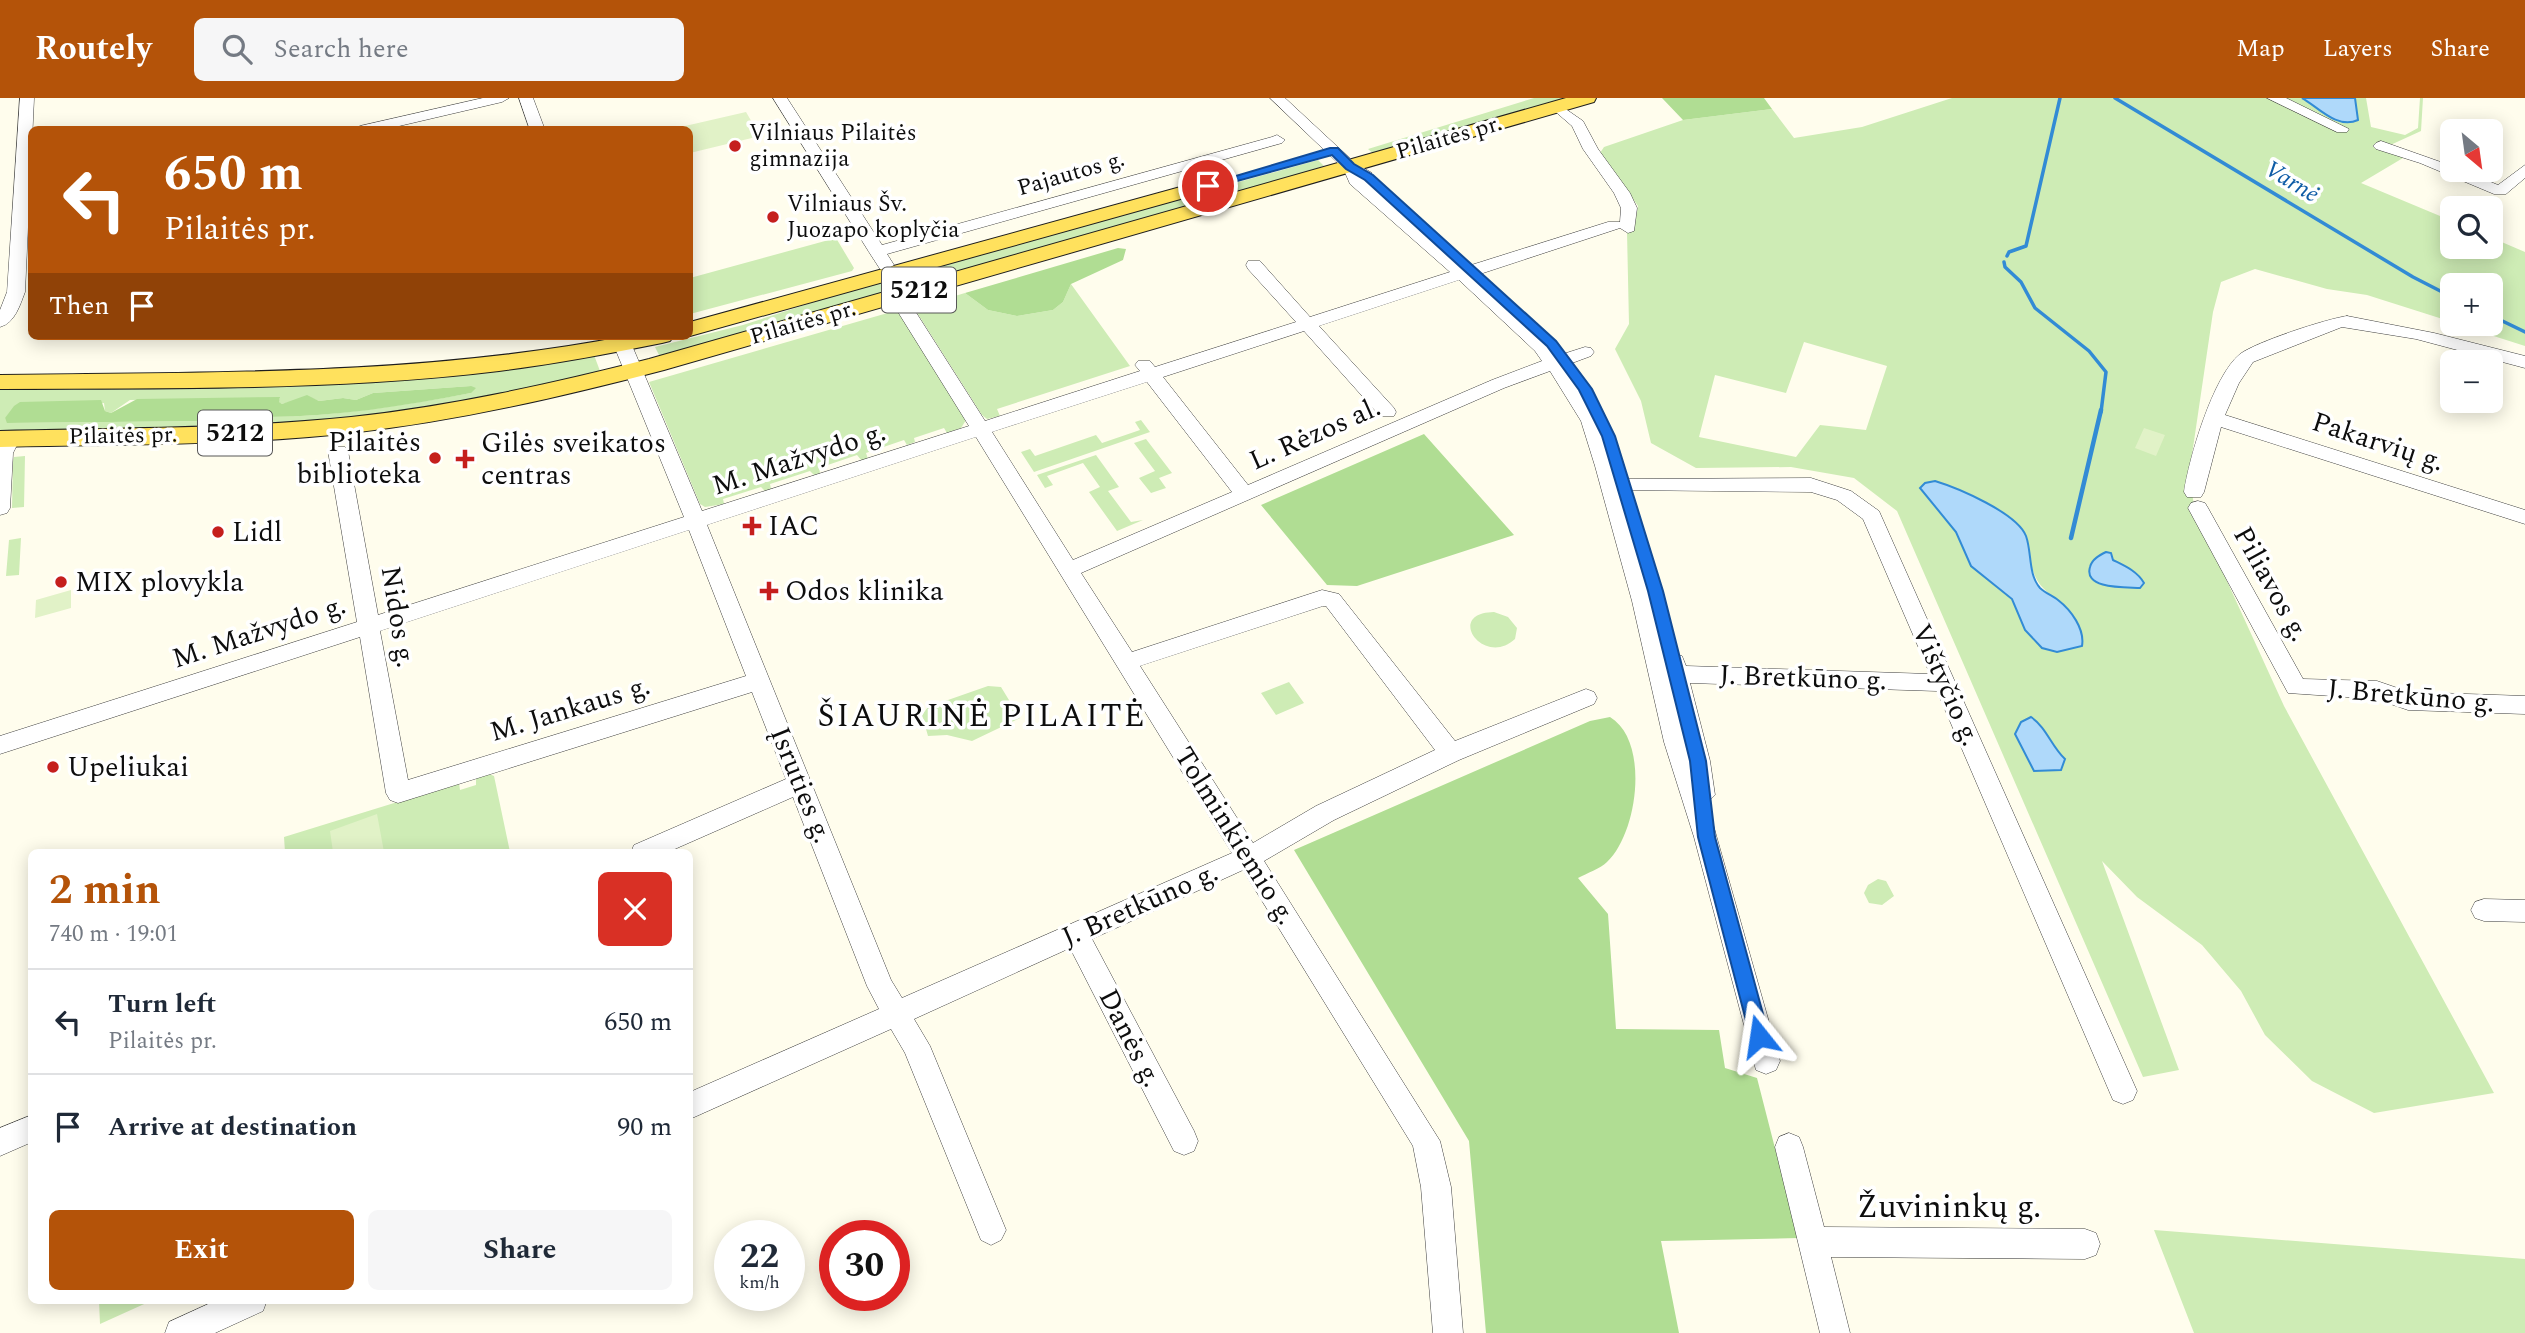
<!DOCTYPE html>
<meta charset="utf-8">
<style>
:root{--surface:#fff;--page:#f6f6f7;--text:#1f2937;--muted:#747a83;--line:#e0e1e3;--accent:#b45309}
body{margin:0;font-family:Spectral,serif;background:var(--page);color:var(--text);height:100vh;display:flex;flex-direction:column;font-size:26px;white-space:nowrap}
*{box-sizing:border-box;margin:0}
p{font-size:23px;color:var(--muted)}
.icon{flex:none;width:38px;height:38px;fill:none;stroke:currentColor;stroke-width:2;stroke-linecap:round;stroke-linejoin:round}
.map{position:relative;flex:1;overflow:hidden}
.side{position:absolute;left:28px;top:751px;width:665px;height:455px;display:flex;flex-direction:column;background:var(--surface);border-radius:10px;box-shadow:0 4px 18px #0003}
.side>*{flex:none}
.banner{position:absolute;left:28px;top:28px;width:665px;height:214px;border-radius:10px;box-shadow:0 4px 18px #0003;background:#b45309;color:#fff;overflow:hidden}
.needle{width:46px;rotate:151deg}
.fabs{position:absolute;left:2440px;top:21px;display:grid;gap:14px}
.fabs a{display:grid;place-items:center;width:63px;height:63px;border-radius:10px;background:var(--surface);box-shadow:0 4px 18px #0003;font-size:35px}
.speed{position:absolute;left:714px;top:1122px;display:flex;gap:14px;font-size:35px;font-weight:700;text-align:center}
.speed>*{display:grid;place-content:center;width:91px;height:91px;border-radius:50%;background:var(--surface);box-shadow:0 4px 18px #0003;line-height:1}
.speed small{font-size:18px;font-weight:400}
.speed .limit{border:10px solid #d22;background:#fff;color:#111}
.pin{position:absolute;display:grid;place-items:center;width:60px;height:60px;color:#fff;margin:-30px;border:4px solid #fff;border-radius:50%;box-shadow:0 2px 7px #0007}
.me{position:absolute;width:77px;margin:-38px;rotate:345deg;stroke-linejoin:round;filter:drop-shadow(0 0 5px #0008)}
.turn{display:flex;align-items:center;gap:24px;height:147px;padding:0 21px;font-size:32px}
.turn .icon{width:91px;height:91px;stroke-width:2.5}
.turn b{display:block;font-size:49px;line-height:60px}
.then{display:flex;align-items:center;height:66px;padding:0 21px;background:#0003;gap:14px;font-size:26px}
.round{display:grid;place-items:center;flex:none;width:74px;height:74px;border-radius:10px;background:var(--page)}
.overview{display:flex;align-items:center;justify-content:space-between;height:119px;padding:0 21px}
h1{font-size:42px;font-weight:700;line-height:52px;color:var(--accent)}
.button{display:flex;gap:14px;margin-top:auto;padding:14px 21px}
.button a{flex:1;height:80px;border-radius:10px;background:var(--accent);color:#fff;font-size:28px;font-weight:700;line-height:80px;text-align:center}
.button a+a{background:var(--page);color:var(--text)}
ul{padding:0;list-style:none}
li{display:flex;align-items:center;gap:21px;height:105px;padding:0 21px;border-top:2px solid var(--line)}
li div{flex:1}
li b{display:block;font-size:26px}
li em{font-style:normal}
header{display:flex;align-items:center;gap:42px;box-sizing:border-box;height:98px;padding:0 35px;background:var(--accent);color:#fff}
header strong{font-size:33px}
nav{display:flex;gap:38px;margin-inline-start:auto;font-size:24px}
.search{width:490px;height:63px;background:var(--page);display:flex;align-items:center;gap:18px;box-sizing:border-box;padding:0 24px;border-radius:10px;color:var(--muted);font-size:26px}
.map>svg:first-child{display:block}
</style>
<header>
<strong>Routely</strong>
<div class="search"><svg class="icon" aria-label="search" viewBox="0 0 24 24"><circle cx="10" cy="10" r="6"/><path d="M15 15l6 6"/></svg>Search here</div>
<nav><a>Map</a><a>Layers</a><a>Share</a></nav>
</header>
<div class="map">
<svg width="2525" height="1235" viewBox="0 0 2525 1235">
<rect width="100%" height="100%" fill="#fffded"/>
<path fill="#ceecb5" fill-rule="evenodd" d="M1534,0H1564L1375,57L1368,51Z
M1952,0H2302L2315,8L2358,22L2355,0H2366L2371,29L2405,37L2418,30L2420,0H2423L2421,33L2386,49L2403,60L2361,85L2452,123V149H2490V139L2525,154V248L2456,226H2490V187H2452V224L2367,197L2327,191L2255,171L2221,184L2213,214L2189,377L2195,413L2284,608L2494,995L2374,1015L2312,983L2265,937L2241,893L2202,847L2137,799L2102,763L2179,972L2143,979L1897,413L1854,380L1791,369L1696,370L1651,345L1641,303L1615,251L1629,226L1627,134L1634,133L1638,108L1600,55L1604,49L1683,22L1772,11L1794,40L1862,29ZM1804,244L1887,268L1866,332L1820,327L1796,359L1699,339L1715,277L1786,295ZM1935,383L1986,405L2026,437C2032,467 2029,484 2058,502L2025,532L2012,501L1971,468L1956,434L1925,397ZM2111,456L2113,462L2131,471L2140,490C2122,489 2100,492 2090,476Z
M1318,62L1324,68L1196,108L661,261L655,249L743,227L845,194Z
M836,140L854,170L852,173L690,216V180Z
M1071,186L1130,268L997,311L1000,318L987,321L982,317L914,210L965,195L988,212L1017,218L1053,212L1063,204Z
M898,212L966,322L961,330L947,335L944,330L914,340L915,344L907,347L904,342L866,355L868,361L862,363L857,357L819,370L820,375L814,377L810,373L770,386L771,391L765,393L761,389L723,401L724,406L705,409L700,406L649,284Z
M594,257L600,273C528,290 455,308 382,317C255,333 127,332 0,335V289ZM471,288V295C404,307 334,319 266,319C246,319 227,312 209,323L8,325L5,320L104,305L105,313L111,315L130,302L280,300L278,304L282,306L309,299L319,303L343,300L356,302L373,295Z
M1141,322L1150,334L1034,374L1021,354L1030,351L1035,358L1096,337L1102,345L1140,332L1135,324Z
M1146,341L1172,375L1159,380L1166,390L1151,395L1139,380L1155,373L1134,345Z
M1096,357L1119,389L1108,393L1131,424L1143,422L1117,433L1089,394L1100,389L1083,365L1047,378L1053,387L1045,390L1037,377Z
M25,358L24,409L12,410L13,363L14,359Z
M21,440L19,477L6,478L9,442Z
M1494,514L1508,519L1517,530L1515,541C1484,570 1444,515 1494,514Z
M1289,584L1304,605L1276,617L1261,595Z
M988,588L1001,589L1020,620L972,643L947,637L928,638L922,617L928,609Z
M489,676L494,678L510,754H285L284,739L459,685L460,692L476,687V680Z
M1878,781L1886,783L1894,798L1882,807L1869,805L1864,795L1868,787Z
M2154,1132L2525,1161V1235H2194Z
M102,1202H153L100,1226L99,1203Z"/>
<path fill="#b0dd93" d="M1662,0H1764L1772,11L1683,22Z
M1118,150L1126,151L1123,162L1071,186L1063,204L1053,212L1017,218L988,212L965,195Z
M471,288L476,290L471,295C404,308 334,319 267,319C246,319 227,312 209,323L7,325L5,320L14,308L20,304L101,302L105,313L111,315L137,301L280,299L279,304L282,306L307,297L319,303L343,300L356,302L373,295Z
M1424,336L1514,437L1357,488L1327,487L1261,407Z
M1610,619C1650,643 1638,735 1607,764C1600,771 1587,775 1578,780L1608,816L1616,931L1719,932L1725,970L1757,980L1798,1140L1661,1143L1679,1235H1486L1469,1043L1294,752L1590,623Z"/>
<path fill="#e1f2c7" d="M746,14L760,38L690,55V32L672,31Z
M2144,330L2165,337L2156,358L2135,350Z
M71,492V510L35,520L36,502Z
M377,716L384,754H333L330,733Z"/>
<path fill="#afd9fa" stroke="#328bd5" stroke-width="2" d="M2302,0H2355L2358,22C2337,32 2317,8 2302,0Z
M1935,383C1958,390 2017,415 2026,438C2032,455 2028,476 2040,490C2045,495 2053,498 2058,502C2071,512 2085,531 2082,548L2057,554L2042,550L2025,532L2012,501L1971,468L1956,434L1920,390L1925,385Z
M2106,454L2111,455L2113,462C2125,468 2137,473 2144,485L2140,490C2128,489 2083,492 2090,469C2092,461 2100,457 2106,454Z
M2031,619C2047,630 2051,648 2065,661L2061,672L2034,673L2015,636L2021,624Z"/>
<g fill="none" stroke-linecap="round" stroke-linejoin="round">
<path stroke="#328bd5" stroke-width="3.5" d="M2115,0L2413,179L2452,199
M2007,158L2009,154L2026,148L2060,0
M2004,164L2005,169L2021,184L2035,210L2089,253L2106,274L2101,314
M2490,217L2525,234"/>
<path stroke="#328bd5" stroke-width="4.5" d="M2071,440L2101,312"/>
<g stroke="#404040" stroke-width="1">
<path id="minor" d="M20,0H34L25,194C20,207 15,225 0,229V212L7,194Z
M483,0H509L502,4L382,32H353L360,28Z
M519,0H533L545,32H530Z
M773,0H787L882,147L1272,39L1277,37L1285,42L1282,45L887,156L894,167L886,172L880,171L869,154Z
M1270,0H1285L1355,65L1372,75L1363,81L1465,169L1608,124H1620L1621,110L1614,95L1583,51L1572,28L1550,9L1557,5L1583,23L1598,51L1630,95L1637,110L1634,133L1628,135L1620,130L1474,178L1547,245L1557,258L1585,249L1591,250L1594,254L1591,258L1564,268L1599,323L1618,381L1811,380L1851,393L1879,413L2137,993L2133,1002L2123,1006L2113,1002L1937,593L1690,585L1710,663L1715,697L1707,705L1780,963L1776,972L1766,976L1756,972L1694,739L1664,644L1632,503L1595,368L1581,323L1550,273L1504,290L1081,475L1132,554L1322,492L1339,496L1455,643L1586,591L1594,594L1597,600L1594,606L1459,662L1334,722L1264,763L1440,1043L1451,1089L1463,1235H1433L1421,1089L1413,1048L1243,772L1092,841L1194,1033L1198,1043L1194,1053L1184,1057L1174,1053L1070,850L914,921L930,948L1006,1132L1001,1142L991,1147L981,1142L905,955L891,931L690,1021V994L879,911L867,888L793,699L668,754H631L634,747L786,681L752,594L398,705L390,702L386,695L360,539L0,656V638L357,524L328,353L331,349H345L348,353L378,517L684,419L610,238H628L702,413L969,328L888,198L891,194H903L985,323L1140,273L1135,267L1138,263H1150L1155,269L1296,224L1248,171L1246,167L1248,163H1260L1310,219L1450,174L1350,86L1343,70ZM1459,182L1535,253L1542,263L1492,282L1248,387L1163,279L1304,233L1380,318H1394L1396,314L1394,310L1319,228ZM1147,284L1232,394L1073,462L992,334ZM976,339L1232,755L902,900L891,882L707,427ZM1622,392L1811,394L1837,402L1863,421L1930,576L1686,568L1682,558L1674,556L1667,558ZM689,432L746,578L408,682L380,533ZM1323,508H1326L1435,652L1316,708L1253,745L1140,568Z
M2267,0H2286L2349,31L2347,34H2337Z
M2381,43L2452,68V72H2462L2498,87L2525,67V80L2506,96H2494L2420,65L2376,51L2373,48L2376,45Z
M2347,218L2434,235L2525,258V270L2416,241L2342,229L2253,264L2239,285L2225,317L2525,412V426L2221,329L2204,394L2201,399H2187L2184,394C2189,360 2213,278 2240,256C2256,244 2326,221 2347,218Z
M10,335L17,337L20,341L13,355L10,410L7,415L0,417V342L3,337Z
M2198,403L2205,405L2208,410L2303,581L2377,583L2409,594L2525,598V616L2408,612L2376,601L2288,595L2188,410L2191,405Z
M2484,801L2525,802V824L2484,823L2475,820L2471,812L2475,804Z
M32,1017V1044L0,1058V1030Z
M1789,1035L1799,1039L1803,1049L1824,1129L2085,1131L2096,1135L2100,1146L2096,1157L2085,1161L1831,1159L1850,1235H1820L1775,1049L1779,1039Z
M217,1202H267L263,1213L215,1235H165L169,1224Z"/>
</g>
<g stroke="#1e1e1e" stroke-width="2">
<path id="major" d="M1566,0H1596L1594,4L664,272C561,299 457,323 351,335C235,348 117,346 0,349V333C117,330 235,331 351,319C452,308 551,286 649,261Z
M1195,85L1202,87L1205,91L1202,95L690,238V224Z
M626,238H674L670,243L662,245C608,256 554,266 499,273C334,293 166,290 0,291V277C209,274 420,278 626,238Z"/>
</g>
<use href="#minor" fill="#fff" fill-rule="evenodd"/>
<use href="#major" fill="#ffe15d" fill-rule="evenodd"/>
</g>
<path fill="#1a73e8" stroke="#114b97" stroke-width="2" d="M1330,50H1338L1354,66L1373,77L1556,243L1592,291L1615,338L1663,493L1706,663L1715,739L1769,938L1766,944L1759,946L1752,944L1750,938L1698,739L1690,663L1648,493L1602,338L1579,292L1547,248L1365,82L1346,71L1332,57L1208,91L1202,88Z"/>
<g fill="#c51f1d" stroke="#fff" stroke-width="2.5">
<circle cx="735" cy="48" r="7"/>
<circle cx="773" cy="119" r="7"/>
<circle cx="435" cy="360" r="7"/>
<path d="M461.5 350.5h7v7h7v7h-7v7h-7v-7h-7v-7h7z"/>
<path d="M748.5 417.5h7v7h7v7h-7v7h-7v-7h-7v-7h7z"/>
<circle cx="218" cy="434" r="7"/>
<circle cx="61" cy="484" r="7"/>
<path d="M765.5 482.5h7v7h7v7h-7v7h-7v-7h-7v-7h7z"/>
<circle cx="53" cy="669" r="7"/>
</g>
<g text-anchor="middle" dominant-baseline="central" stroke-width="7" stroke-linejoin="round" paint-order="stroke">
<g font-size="23" fill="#0d0d0d" stroke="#fff" text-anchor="start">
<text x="749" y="35">Vilniaus Pilaitės<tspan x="749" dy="26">gimnazija</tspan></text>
<text x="787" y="106">Vilniaus Šv.<tspan x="787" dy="26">Juozapo koplyčia</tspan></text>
</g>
<g font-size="23" fill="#0d0d0d" stroke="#fff">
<text transform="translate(1449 40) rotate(-16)">Pilaitės pr.</text>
<text transform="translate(1071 76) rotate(-16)">Pajautos g.</text>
<text transform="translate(803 225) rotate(-16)">Pilaitės pr.</text>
<text transform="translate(123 338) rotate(-1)">Pilaitės pr.</text>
</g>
<g font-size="24" font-style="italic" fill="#0f5ca6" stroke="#fff">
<text transform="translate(2292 84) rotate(31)">Varnė</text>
</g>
<g fill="#fff" stroke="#565656" stroke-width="2">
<rect x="882" y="169.5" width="74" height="45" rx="5"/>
<rect x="198" y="312.5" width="74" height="45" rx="5"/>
</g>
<g font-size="26" font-weight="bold" fill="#0d0d0d">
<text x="919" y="192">5212</text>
<text x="235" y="335">5212</text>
</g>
<g font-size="28" fill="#0d0d0d" stroke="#fff">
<text transform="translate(1315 336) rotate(-24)">L. Rėzos al.</text>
<text transform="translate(2378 344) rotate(18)">Pakarvių g.</text>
<text transform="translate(799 361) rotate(-18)">M. Mažvydo g.</text>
<text transform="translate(2271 486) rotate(61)">Piliavos g.</text>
<text transform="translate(398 519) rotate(81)">Nidos g.</text>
<text transform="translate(259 534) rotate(-18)">M. Mažvydo g.</text>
<text transform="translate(1803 580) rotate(2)">J. Bretkūno g.</text>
<text transform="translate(1946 587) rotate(66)">Vištyčio g.</text>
<text transform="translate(2411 598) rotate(5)">J. Bretkūno g.</text>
<text transform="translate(570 611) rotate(-17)">M. Jankaus g.</text>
<text transform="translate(801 687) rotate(68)">Įsruties g.</text>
<text transform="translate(1235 738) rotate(58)">Tolminkiemio g.</text>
<text transform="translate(1140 807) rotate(-24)">J. Bretkūno g.</text>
<text transform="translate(1130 940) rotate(63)">Danės g.</text>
</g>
<g font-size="28" fill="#0d0d0d" stroke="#fff" text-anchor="start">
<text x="421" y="344" text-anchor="end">Pilaitės<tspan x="421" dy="32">biblioteka</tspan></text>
<text x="481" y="345">Gilės sveikatos<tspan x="481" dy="32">centras</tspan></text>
<text x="768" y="428">IAC</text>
<text x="232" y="434">Lidl</text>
<text x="75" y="484">MIX plovykla</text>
<text x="785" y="493">Odos klinika</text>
<text x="67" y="669">Upeliukai</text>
</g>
<g font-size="32" letter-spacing="2" fill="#0d0d0d" stroke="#fff">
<text x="982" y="618">ŠIAURINĖ PILAITĖ</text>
</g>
<g font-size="33" fill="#0d0d0d" stroke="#fff">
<text x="1949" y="1109">Žuvininkų g.</text>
</g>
</g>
</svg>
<div class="fabs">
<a><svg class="needle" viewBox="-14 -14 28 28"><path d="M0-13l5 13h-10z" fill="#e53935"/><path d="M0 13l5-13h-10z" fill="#747a83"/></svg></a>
<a><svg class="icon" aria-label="search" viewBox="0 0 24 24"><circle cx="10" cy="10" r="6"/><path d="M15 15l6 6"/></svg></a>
<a>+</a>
<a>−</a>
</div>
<div class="speed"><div>22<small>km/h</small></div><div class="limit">30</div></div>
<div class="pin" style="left:1208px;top:88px;background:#d93025"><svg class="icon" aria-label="arrive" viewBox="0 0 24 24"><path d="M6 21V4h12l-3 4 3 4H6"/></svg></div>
<svg class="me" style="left:1759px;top:938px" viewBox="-20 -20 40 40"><path d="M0-17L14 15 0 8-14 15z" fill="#1a73e8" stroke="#fff" stroke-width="4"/></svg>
<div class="banner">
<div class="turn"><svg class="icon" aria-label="left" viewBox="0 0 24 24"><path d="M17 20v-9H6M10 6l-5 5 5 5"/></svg><div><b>650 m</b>Pilaitės pr.</div></div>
<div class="then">Then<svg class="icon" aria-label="arrive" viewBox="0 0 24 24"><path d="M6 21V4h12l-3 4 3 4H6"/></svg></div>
</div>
<section class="side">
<div class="overview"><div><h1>2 min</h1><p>740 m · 19:01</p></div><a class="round" style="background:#d93025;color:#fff"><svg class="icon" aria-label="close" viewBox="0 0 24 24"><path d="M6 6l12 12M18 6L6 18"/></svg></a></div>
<ul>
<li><svg class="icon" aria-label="left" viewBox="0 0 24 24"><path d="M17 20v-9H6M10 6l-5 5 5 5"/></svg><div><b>Turn left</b><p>Pilaitės pr.</p></div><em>650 m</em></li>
<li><svg class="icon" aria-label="arrive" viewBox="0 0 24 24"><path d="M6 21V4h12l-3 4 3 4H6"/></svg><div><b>Arrive at destination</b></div><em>90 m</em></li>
</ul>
<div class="button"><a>Exit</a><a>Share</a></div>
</section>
</div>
